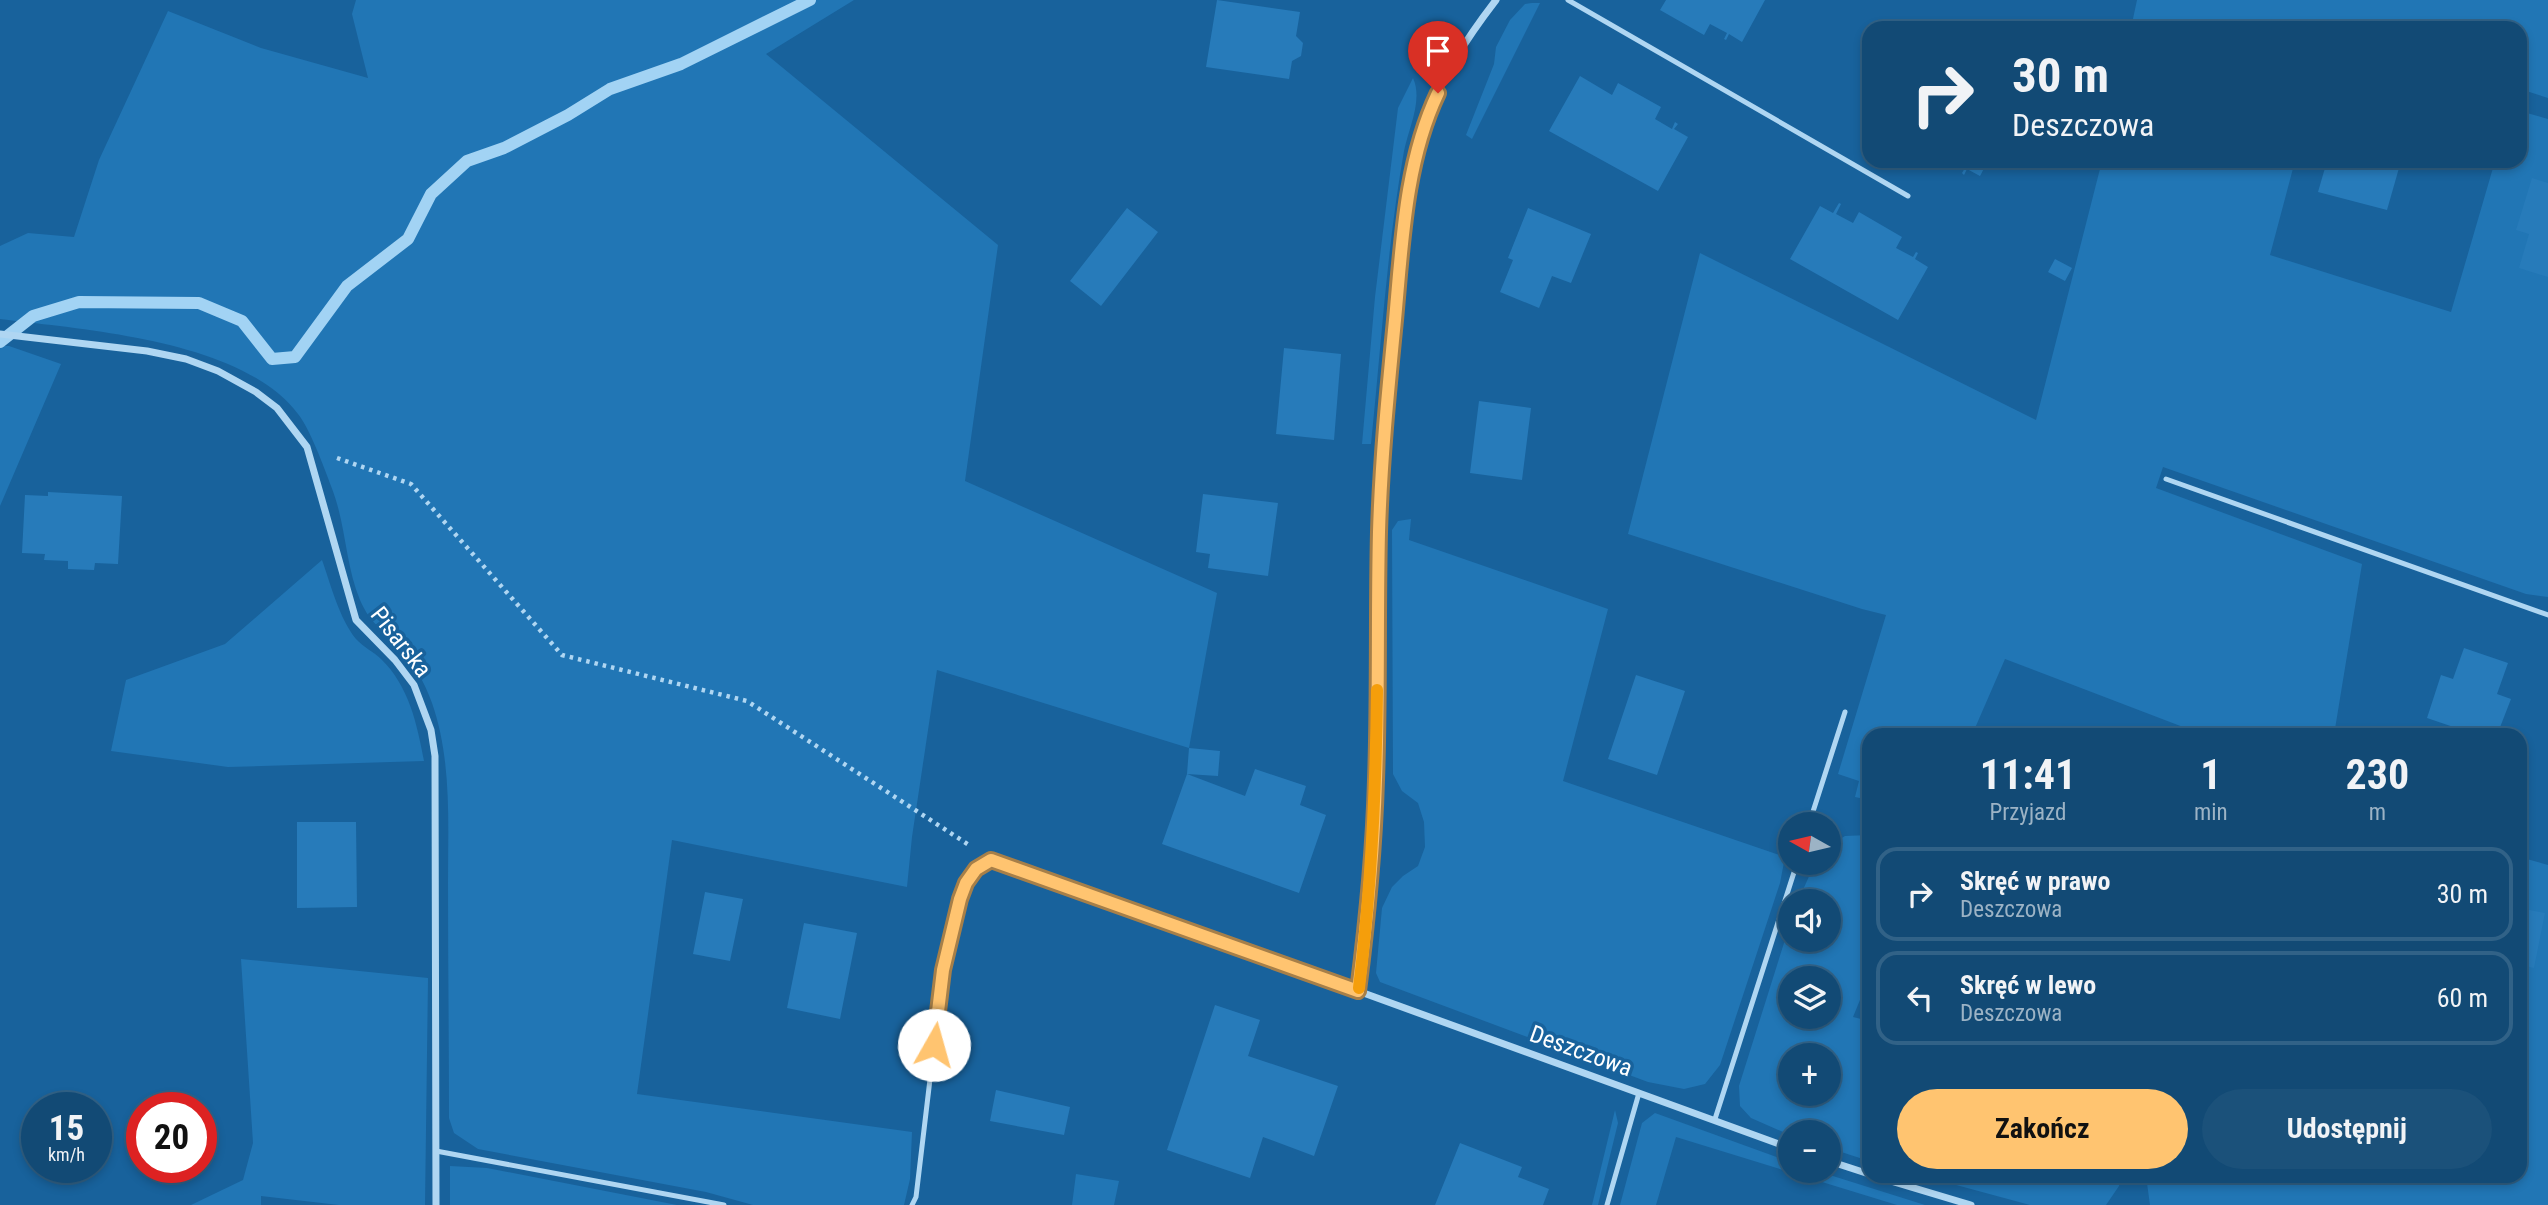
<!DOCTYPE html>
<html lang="pl">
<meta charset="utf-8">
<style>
:root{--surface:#124a75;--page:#1b517a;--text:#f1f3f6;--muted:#9cb3c5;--line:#316287;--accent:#ffc470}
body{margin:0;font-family:"Roboto Condensed",sans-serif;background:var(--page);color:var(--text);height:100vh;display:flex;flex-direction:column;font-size:26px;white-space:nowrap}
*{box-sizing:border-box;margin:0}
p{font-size:23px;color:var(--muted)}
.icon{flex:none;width:38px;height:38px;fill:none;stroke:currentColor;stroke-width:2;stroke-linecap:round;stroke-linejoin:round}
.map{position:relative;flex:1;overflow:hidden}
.panel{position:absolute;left:1862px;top:728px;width:665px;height:455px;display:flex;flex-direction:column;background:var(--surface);border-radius:21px;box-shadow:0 4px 10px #0003,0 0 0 2px var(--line)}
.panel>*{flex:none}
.hud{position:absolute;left:1862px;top:21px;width:665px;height:147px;border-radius:21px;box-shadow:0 4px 10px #0003,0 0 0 2px var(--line);background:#124a75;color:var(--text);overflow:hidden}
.needle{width:46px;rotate:278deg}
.buttons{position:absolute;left:1778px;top:812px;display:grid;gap:14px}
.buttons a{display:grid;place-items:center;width:63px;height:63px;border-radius:50%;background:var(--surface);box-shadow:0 4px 10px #0003,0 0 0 2px var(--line);font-size:35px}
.speed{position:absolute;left:21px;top:1092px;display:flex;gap:14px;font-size:35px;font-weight:700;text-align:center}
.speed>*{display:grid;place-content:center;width:91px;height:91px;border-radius:50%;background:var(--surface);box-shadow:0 4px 10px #0003,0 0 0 2px var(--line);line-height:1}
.speed small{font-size:18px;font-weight:400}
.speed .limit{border:10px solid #d22;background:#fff;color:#111}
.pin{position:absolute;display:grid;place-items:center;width:60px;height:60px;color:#fff;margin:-72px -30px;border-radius:50% 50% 50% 0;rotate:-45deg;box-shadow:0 0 7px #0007}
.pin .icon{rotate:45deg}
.me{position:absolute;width:77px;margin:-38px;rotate:7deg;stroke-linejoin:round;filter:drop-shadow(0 0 5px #0008)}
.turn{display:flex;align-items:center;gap:24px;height:147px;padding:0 35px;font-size:32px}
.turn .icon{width:91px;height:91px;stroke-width:2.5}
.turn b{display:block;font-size:49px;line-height:60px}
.eta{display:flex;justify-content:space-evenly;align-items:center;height:119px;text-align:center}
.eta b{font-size:42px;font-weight:700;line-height:49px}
.cta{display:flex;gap:14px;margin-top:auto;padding:14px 35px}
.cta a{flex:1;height:80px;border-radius:42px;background:var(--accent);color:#111;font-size:28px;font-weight:700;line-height:80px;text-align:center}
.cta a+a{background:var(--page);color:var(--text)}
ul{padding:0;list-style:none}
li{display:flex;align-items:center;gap:21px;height:94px;margin:0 14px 10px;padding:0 21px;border:4px solid var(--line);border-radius:21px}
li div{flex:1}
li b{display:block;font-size:26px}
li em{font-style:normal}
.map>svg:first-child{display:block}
</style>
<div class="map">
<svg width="2548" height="1205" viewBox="0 0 2548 1205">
<rect width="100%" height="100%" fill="#18629c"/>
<path fill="#2176b5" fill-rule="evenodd" d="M356,0H854L766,54L998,245L965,481L1217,593L1189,748L937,670L912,837L907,887L672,840L637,1094L912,1132L910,1179L904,1205H753L706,1192L478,1149L454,1133L449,1118C449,1040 448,961 448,883C448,824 452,760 432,703C425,683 412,660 397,644C380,625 372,627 360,600C345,564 346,523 331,486C325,469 309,427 298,414C242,340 87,330 0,319V246L28,233L74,237L99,160L168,11L261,48L368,78L352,14Z
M2137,0H2548V98L2520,89V28H2131Z
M1532,3H1540L1472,139L1466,135L1494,64L1496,47L1510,20L1525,4Z
M1413,78C1423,100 1409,127 1404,151C1387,247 1381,347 1371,444H1362L1375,297L1398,108Z
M2520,111L2548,119V597L2526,594L2163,467L2156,488L2362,564L2334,735H2204L2005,659L1972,735H1869V800L1855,797L1859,781L1838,774L1886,615L1862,609L1628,534L1700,253L2036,420L2102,161H2295L2270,255L2451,312L2495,161H2520Z
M0,346H9L61,364L0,506Z
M1411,519L1409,540L1608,609L1563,781L1785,857L1780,883L1720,1065L1705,1084L1684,1089L1648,1082L1380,982L1376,973L1382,908L1392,887L1403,876L1418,866L1425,847L1424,822L1418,803L1402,791L1393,774L1392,530L1398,521Z
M322,560C331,585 339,618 356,639C363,647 374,652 381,659C409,686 417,724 424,761L228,767L111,751L126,680L225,644Z
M1869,835V978L1853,1017L1869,1021V1161L1829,1148V1132H1790V1135L1751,1118L1740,1106L1739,1086L1790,924V940H1829V901H1798L1815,863H1829V846L1845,836ZM1790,978H1829V1017H1790ZM1790,1055H1829V1094H1790Z
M2520,857L2548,865V1205H2150L2146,1176H2520Z
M241,959L428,978L425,1205H339L261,1196V1205H191L243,1180L253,1143Z
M1615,1110L1618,1123L1598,1205H1592Z
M1655,1113L1790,1162V1171H1817L1925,1205H1897L1676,1137L1656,1205H1620L1642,1123Z
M450,1166L487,1168L677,1205H450Z
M1076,1174L1119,1181L1114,1205H1072Z
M1923,1176H2122L2119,1186L2106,1205H2030Z"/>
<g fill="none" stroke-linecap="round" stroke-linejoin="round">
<path stroke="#a2d3f4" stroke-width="12" d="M0,342L33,316L79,302L199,303L242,321L272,359L295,357L347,286L408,239L431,194L467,161L504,148L568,115L610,89L681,64L810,0"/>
</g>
<path fill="#277bba" d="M1217,0L1300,12L1296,36L1303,43L1301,56L1292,61L1289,79L1206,67Z
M1666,0H1765L1742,42L1729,34L1726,40L1724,39L1727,33L1710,24L1704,35L1660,10Z
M1580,76L1612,95L1618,83L1661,107L1655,119L1672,129L1675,122L1678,124L1674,129L1688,137L1658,191L1549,131Z
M1926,161H1946L1941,170Z
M1953,161H1988L1980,176L1967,169L1964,175L1962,173L1965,168Z
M2327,161H2401L2387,210L2318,192Z
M2532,178L2548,183V277L2519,268L2529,234L2516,230Z
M1839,203L1841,204L1836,214L1853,223L1859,212L1902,237L1896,248L1913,257L1916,252L1918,253L1915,259L1928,267L1898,320L1790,259L1820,206L1833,213Z
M1127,208L1158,232L1101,306L1070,281Z
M1528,208L1591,234L1571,283L1552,276L1539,308L1500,292L1513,260L1508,258Z
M2055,259L2072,268L2065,281L2048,272Z
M1284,348L1341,354L1334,440L1276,434Z
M1479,401L1531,408L1522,480L1470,473Z
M48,492L122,496L118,564L95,563L94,570L68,569V561L44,560L45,554L22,553L25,495L48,496Z
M1203,494L1278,503L1268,576L1208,568L1210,554L1196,552Z
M2464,648L2508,663L2497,694L2511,699L2497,735H2477L2427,718L2441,675L2453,679Z
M1636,675L1685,691L1657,775L1608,759Z
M1189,748L1220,751L1218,776L1187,774Z
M1255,769L1306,786L1300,805L1326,815L1299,893L1162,844L1187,774L1245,796Z
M297,822H356L357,907L297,908Z
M705,892L743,899L730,961L693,954Z
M2520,908L2545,913L2534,968L2520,965Z
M804,923L857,933L840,1019L787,1008Z
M1215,1005L1260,1020L1248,1056L1338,1086L1314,1156L1263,1137L1250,1178L1167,1150Z
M996,1090L1070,1107L1064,1135L990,1121Z
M1460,1143L1522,1167L1518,1177L1549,1189L1543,1205H1435Z"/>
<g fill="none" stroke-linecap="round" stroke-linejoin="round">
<path stroke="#afd6f2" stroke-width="4.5" stroke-dasharray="3.5 5" stroke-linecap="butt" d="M337,458L411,484L562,655L747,701L969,845"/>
<path stroke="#afd6f2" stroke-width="5" d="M1568,0L1908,196
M2166,479L2548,615
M1809,824L1845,712
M1715,1119L1797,863
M436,1151L724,1205
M912,1205L916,1197L943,970L966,883L976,869L991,860L1358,991
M1607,1205L1639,1093"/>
<path stroke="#afd6f2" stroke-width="7" d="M1496,0C1469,35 1444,72 1428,113C1406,172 1401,258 1395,321C1388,391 1381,462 1379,532C1377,615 1379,698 1376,781C1374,851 1367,921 1358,991L1790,1148
M0,334L147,351L186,359L218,371L256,392L277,408L307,447L356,620L395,660L414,685L431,730L435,756L436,1205
M1829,1161L1869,1174
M1874,1176L1971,1205"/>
</g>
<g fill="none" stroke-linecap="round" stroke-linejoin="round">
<g stroke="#a67f49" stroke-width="18">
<path id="route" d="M934,1045L943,970L960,899L966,883L976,869L991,860L1358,991C1367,921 1374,851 1376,780C1379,697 1377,614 1379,532C1381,461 1388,391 1395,320C1402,245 1405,162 1438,93"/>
</g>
<use href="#route" stroke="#ffc470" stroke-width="12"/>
<path stroke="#f59e0b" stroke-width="12" d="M1359,988C1371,889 1376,790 1377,690"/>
</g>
<g text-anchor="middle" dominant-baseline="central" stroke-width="7" stroke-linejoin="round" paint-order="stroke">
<g font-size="24" fill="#fff" stroke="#18629c">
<text transform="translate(401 642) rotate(52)">Pisarska</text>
<text transform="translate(1581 1051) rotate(20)">Deszczowa</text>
</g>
</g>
</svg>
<div class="buttons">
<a><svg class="needle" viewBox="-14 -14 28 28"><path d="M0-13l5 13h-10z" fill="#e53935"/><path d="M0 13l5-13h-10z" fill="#9cb3c5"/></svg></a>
<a><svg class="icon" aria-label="sound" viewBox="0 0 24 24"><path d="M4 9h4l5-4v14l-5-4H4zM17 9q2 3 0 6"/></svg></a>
<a><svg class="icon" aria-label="layers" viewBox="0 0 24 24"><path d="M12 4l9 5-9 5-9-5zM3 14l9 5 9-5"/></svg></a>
<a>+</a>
<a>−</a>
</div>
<div class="speed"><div>15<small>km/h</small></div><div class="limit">20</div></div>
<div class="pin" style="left:1438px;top:93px;background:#d93025"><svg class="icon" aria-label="arrive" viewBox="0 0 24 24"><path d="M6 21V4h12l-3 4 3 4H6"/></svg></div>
<svg class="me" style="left:934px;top:1045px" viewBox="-20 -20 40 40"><circle r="19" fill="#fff"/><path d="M0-13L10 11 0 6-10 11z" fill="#ffc470"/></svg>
<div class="hud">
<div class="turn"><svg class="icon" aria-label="right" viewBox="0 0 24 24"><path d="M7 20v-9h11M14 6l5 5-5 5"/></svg><div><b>30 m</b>Deszczowa</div></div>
</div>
<section class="panel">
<div class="eta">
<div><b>11:41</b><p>Przyjazd</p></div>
<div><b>1</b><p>min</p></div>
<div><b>230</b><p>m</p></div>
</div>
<ul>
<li><svg class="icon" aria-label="right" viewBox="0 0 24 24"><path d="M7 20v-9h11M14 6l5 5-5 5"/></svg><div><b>Skręć w prawo</b><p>Deszczowa</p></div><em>30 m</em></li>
<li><svg class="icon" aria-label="left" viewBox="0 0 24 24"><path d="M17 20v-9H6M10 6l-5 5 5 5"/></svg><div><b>Skręć w lewo</b><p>Deszczowa</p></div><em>60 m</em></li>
</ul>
<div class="cta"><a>Zakończ</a><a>Udostępnij</a></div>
</section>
</div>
